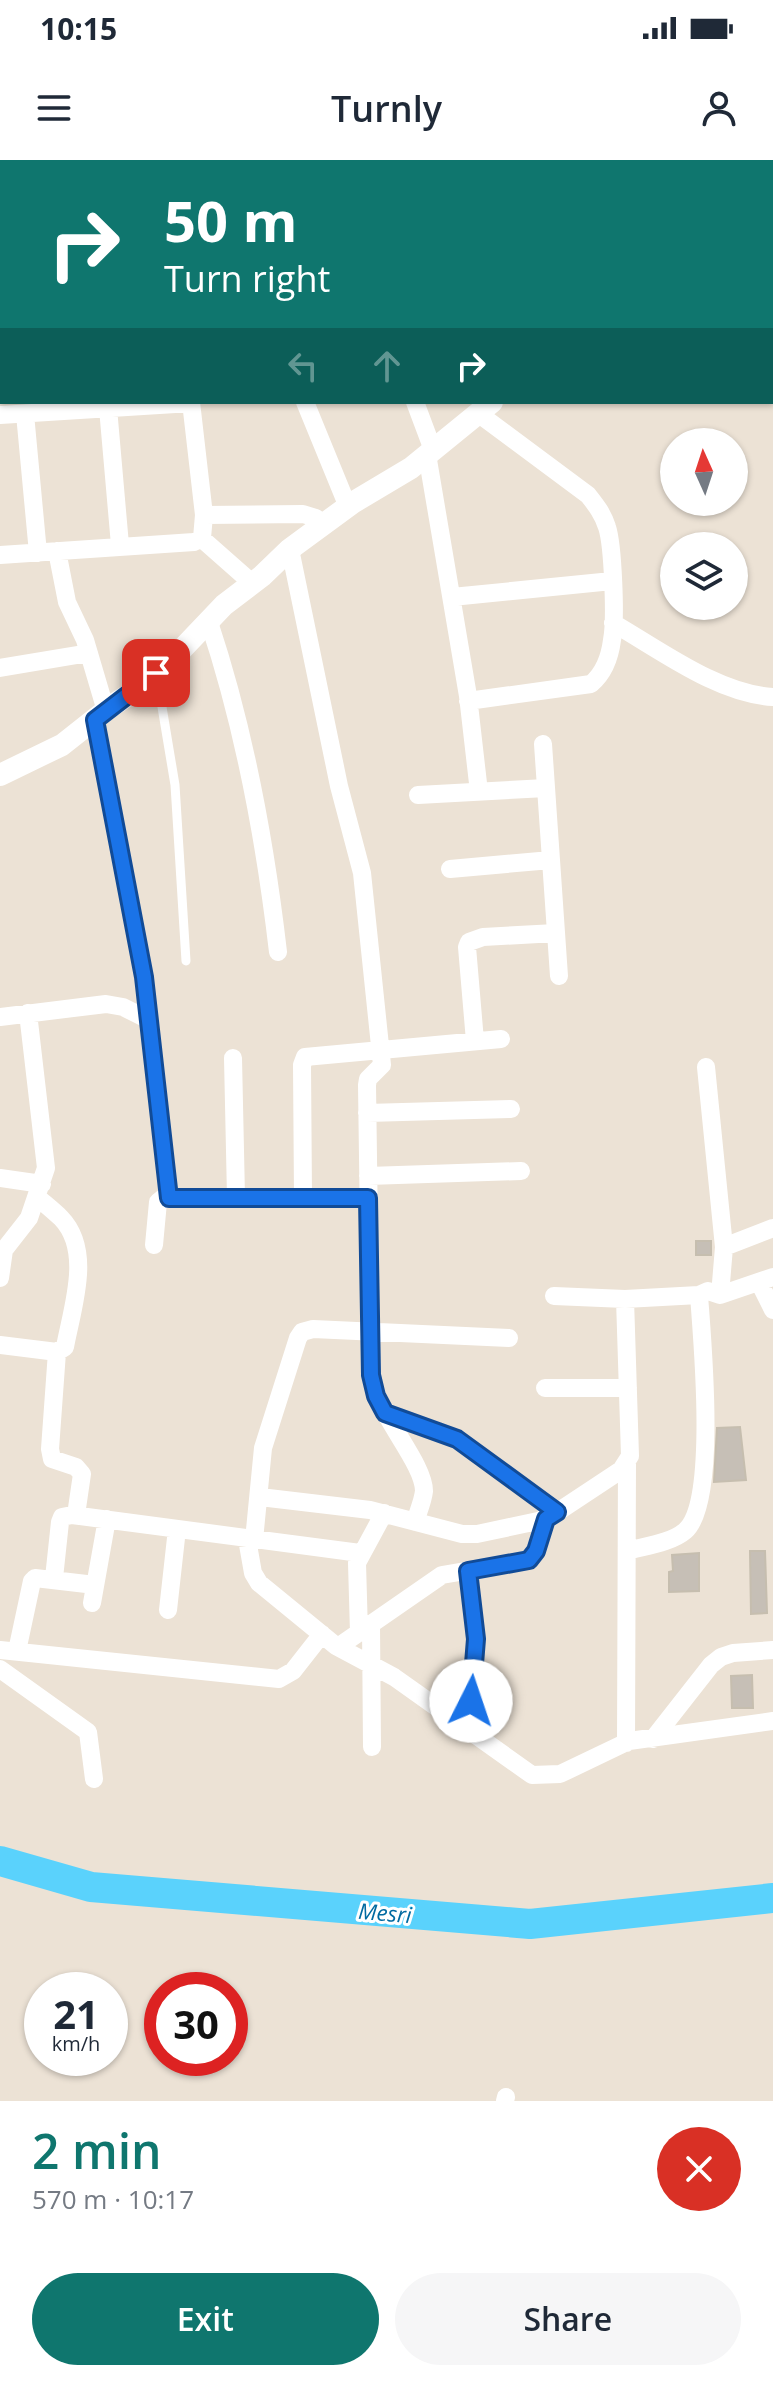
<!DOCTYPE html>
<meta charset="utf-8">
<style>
:root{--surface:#fff;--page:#f6f6f7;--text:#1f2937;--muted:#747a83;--accent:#0f766e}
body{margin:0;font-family:"Open Sans",sans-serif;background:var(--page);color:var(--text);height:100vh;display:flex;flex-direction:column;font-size:30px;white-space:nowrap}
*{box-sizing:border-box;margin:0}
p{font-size:26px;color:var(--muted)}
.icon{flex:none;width:44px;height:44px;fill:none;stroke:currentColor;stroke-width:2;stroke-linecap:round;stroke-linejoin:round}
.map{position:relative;height:1941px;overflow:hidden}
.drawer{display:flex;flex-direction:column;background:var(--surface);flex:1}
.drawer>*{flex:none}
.top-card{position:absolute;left:0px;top:0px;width:774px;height:244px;box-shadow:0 2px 6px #0004;background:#0f766e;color:#fff;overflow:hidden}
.needle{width:52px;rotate:357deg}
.tools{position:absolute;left:660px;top:268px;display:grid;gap:16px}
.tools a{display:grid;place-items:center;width:88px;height:88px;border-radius:50%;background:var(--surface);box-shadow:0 2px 6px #0004;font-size:40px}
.speed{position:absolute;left:24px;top:1812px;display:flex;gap:16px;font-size:40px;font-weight:700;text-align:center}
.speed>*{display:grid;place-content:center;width:104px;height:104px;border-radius:50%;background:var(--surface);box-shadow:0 2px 6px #0004;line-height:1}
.speed small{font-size:20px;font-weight:400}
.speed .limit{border:12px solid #d22;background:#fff;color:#111}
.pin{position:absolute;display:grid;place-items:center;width:68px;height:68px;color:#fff;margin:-34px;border-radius:16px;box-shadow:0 4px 12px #0006}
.me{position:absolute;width:88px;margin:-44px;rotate:4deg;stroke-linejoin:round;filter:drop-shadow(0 0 6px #0008)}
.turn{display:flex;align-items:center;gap:28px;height:168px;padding:0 32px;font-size:36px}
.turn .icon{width:104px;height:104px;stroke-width:2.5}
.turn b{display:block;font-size:56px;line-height:68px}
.lanes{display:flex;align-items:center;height:76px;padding:0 32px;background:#0003;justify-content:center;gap:40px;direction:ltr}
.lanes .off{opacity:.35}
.round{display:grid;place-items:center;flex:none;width:84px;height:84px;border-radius:42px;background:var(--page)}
.head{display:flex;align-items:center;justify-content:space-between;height:136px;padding:0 32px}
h1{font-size:48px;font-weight:600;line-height:60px;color:var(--accent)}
.cta{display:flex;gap:16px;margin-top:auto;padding:16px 32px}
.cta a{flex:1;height:92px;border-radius:48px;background:var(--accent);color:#fff;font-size:32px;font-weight:600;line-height:92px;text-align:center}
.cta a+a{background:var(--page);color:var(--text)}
.status{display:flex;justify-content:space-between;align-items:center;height:56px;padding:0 40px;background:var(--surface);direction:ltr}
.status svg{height:22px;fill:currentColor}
header{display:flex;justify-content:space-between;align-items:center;height:104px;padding:0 32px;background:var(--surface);font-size:36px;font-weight:600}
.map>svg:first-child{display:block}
</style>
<div class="status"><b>10:15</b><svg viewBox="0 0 49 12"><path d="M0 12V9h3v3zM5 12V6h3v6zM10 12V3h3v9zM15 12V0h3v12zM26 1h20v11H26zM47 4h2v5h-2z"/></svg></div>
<header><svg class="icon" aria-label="menu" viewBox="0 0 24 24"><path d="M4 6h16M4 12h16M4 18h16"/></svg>Turnly<svg class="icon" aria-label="person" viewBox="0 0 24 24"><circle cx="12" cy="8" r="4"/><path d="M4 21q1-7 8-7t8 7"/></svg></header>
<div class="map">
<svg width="773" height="1941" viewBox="0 0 773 1941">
<rect width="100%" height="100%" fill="#ece2d5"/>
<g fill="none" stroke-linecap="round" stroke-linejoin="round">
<path stroke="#5ad2fc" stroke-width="30" d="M0,1701L91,1727L530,1764L773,1738"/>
</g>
<path fill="#c6bfb6" stroke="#c6beaf" stroke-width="2" d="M696,1081H711V1095H696Z
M740,1267L746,1320L714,1322L717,1268Z
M750,1391H765L767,1453L751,1454Z
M699,1393V1431L669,1432V1412L673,1411L672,1395Z
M752,1515L753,1548H732L731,1516Z"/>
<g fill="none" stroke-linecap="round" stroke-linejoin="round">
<path stroke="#fff" stroke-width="9" d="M157,517L175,625L186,801"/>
<path stroke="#fff" stroke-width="18" d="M361,0V2
M50,2L74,0
M231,2V0
M277,2V0
M0,6H2
M0,110H2
M0,164H2
M305,242L348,347
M415,242L433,290
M108,248L120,385
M25,254L38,393
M0,255L191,243
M427,294L468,536L479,632
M204,355L303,354L316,358L324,366
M201,378L252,423
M290,389L339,626L362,713L382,905L368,919L367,925L371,1215C375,1252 424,1302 424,1331C423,1341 418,1352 415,1362
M57,391L67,442L85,480L106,551
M0,395L194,382L202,378L204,355L191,242
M452,437L612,421
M209,462C245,570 265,680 278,792
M613,463C660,490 718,534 773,537
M0,508L89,493
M468,541L591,524C604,513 610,496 612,480C616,460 613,385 607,367C603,354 596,345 588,335L479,254
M95,560L144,817L169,1038
M543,584L559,816
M418,635L546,628
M450,709L551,700
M0,857L106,844L123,847L149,860
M475,881L467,787L469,782L483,777L556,773
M233,898L236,1037
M706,907L724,1087L720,1135
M367,953L511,949
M368,1016L521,1011
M0,1018L42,1024
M37,1037C45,1044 54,1051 61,1058C93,1091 72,1148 65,1187L57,1192L50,1289L52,1299L76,1307L82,1314L76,1355
M303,1037L302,905L305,897L501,879
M154,1085L158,1042L163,1038H368
M724,1087L773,1068
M0,1118L4,1090L29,1058L46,1008L28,853
M759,1122L773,1150
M554,1136L625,1139L699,1135L708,1131L720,1135L773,1117
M0,1185L57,1192
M545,1228H628
M385,1253L457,1279L557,1352
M260,1337L370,1350L462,1374H477L538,1361L553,1355L621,1310L630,1296L625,1139
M247,1379L253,1413L259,1423L336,1486L394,1517L532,1615L560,1614L629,1581L773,1561
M254,1380L263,1288L298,1178L302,1172L313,1169L509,1178
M627,1391C645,1386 671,1383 685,1371C718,1343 702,1179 699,1135
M468,1411L476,1479L469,1572
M54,1418L60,1362L62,1357L72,1355L360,1393
M92,1443L107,1359
M168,1450L177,1369
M371,1465L372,1587
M359,1473L357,1403L384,1353
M338,1487L442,1415L529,1400L536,1391L546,1359
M0,1490L279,1519L293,1511L322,1474
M17,1491L32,1421L35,1418L95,1425
M0,1509L88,1572L94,1619
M653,1579L711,1505L721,1497L733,1493L773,1490
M626,1583L627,1302
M505,1941L506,1937"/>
<path stroke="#fff" stroke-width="22" d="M772,48L773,47
M0,615L62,585L110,547L130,534L164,508L224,445L262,416L290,389L354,342L411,308L492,242"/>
</g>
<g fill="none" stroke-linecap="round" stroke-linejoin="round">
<g stroke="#114b97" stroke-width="20">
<path id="route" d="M156,513L95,560L144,817L169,1038H368L371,1215L376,1236L385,1253L457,1279L557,1352L546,1359L536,1391L529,1400L468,1411L476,1479L471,1541"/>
</g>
<use href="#route" stroke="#1a73e8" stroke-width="14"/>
</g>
<g text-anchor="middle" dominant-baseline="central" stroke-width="6" stroke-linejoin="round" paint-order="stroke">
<g font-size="22" font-style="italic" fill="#006aa1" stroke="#fff">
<text transform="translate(385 1752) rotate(5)">Mesri</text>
</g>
</g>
</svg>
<div class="tools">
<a><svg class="needle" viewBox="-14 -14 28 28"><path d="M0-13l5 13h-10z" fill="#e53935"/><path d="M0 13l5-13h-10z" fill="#747a83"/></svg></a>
<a><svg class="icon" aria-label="layers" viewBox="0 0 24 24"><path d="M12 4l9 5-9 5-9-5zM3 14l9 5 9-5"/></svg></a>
</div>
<div class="speed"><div>21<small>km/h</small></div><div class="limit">30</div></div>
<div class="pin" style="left:156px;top:513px;background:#d93025"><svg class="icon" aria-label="arrive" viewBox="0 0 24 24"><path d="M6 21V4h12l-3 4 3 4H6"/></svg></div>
<svg class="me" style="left:471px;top:1541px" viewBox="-20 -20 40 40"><circle r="19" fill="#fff"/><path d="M0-13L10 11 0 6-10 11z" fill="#1a73e8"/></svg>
<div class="top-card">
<div class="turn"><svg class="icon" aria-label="right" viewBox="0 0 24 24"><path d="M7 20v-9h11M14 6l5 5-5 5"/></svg><div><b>50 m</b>Turn right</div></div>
<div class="lanes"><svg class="icon off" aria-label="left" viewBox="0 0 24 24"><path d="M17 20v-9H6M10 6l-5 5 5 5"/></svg><svg class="icon off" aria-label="ahead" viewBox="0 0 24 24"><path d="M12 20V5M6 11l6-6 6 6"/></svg><svg class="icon" aria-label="right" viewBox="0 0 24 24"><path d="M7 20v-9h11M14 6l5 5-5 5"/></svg></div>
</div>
</div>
<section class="drawer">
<div class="head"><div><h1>2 min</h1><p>570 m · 10:17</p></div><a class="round" style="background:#d93025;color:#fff"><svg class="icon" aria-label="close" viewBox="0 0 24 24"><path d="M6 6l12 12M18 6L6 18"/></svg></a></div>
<div class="cta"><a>Exit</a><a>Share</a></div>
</section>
